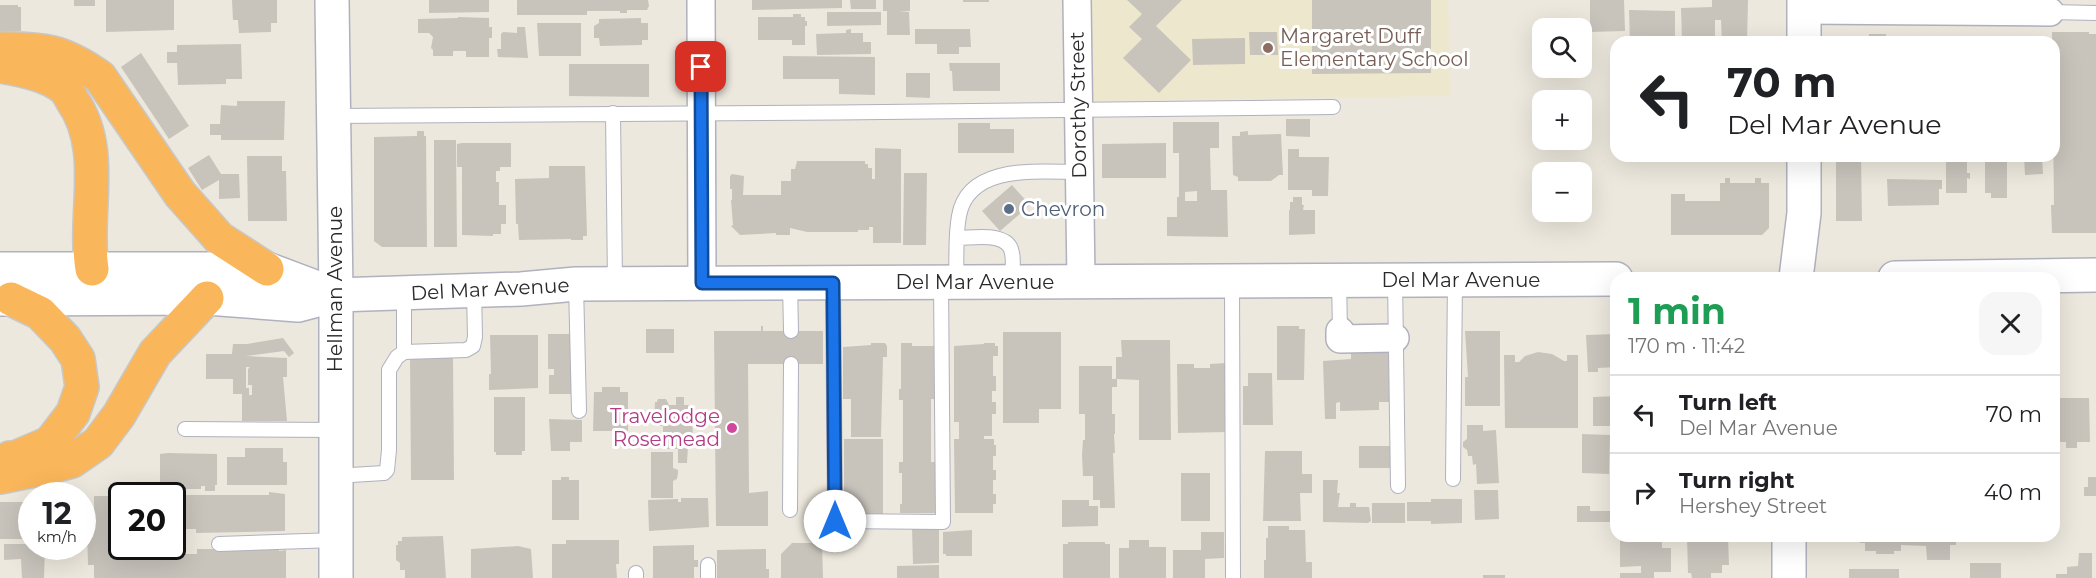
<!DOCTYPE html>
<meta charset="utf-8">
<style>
:root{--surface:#fff;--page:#f6f6f6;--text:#202124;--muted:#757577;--line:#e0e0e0}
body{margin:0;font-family:Montserrat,sans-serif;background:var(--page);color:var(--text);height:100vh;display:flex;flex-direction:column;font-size:22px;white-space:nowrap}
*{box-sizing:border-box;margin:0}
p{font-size:20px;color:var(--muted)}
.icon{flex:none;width:33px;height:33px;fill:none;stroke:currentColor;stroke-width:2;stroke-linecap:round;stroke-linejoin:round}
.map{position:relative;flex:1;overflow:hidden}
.panel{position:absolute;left:1610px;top:272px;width:450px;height:270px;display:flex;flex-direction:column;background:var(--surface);border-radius:18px;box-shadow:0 6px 24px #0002}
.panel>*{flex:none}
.hud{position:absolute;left:1610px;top:36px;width:450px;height:126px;border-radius:18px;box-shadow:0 6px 24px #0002;background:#fff;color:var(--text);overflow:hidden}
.buttons{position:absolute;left:1532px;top:18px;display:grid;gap:12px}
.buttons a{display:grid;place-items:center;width:60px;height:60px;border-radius:12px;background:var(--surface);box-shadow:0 6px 24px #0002;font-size:30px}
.speed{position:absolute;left:18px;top:482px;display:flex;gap:12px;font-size:30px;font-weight:700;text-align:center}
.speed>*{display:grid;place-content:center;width:78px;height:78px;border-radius:50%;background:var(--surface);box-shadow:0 6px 24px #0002;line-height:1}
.speed small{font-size:15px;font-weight:400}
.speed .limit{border:3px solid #111;border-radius:9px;background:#fff;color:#111}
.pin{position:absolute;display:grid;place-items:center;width:51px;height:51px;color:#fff;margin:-26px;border-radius:12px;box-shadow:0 3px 9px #0006}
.me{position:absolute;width:66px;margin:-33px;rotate:0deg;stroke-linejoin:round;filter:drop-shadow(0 0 4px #0008)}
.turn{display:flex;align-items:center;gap:21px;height:126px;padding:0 18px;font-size:27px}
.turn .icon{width:78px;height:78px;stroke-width:2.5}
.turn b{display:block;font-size:42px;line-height:51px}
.round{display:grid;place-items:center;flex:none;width:63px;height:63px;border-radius:18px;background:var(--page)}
.overview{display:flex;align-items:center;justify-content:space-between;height:102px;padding:0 18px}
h1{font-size:36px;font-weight:700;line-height:45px;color:#1e9e55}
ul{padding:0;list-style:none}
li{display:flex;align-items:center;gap:18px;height:78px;padding:0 18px;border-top:2px solid var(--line)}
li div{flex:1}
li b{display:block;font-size:22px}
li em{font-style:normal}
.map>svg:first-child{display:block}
</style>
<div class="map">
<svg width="2096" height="578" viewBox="0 0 2096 578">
<rect width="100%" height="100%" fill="#ece8dd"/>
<path fill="#ede7cd" d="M1087,0H1448L1450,96L1088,101Z"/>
<path fill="#c8c4bc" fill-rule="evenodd" d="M74,0H95V6H74Z
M106,0H174V30L106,32Z
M232,0H277V23H271V32L239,33L238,20H233Z
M429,0H489V12L429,13Z
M517,0H648L649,6L647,10H627V13H620V11H587V15H517Z
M752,0H842V8L752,10Z
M850,0H876V9H851Z
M883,0H910V11H899L909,12L910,35H887V11H883Z
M963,0H989V2H963Z
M1127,0H1182L1156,26L1191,60L1159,93L1123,58L1142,39L1129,27L1142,14Z
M1312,0H1431V73L1312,74Z
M1590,0H1624L1625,31L1590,32Z
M1712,0H1748L1747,42H1722L1721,20H1715V42H1682L1681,8L1712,7Z
M0,5H18V7H21V31H0Z
M1629,10L1675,11V39H1664V42H1630Z
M827,12H881V25L827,26Z
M793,14H801V17H805V21H807V26H805V45H792V40H758V17H793Z
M458,17L489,18V27H492V38H489V57H466V51H453V56H433V50L431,48L433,37L429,33H418V19L458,18Z
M641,18V23H648V40H642V45L600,46L599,38H594V26L599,23V19Z
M537,23H581V56H539Z
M517,27H525L528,58L498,57L497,49H501V34L503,32L517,33Z
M851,29V33H863V42H871V54L817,55L816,34L846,33V30Z
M915,29H970L971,47H959V54H937V44H915Z
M1249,32H1277L1278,55H1250Z
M2052,32H2089V34H2096V233H2052L2051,205H2054Z
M1869,34H1886V42H1869Z
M1245,38V64L1193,65L1192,39Z
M241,44L242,79H226V84L178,85L177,63H167V52H177V45Z
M141,53L189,126L169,139L121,67Z
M783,56L875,57V95L839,94V79H783Z
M949,63H1000V91H953L952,71H950Z
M569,64H649V97L569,96Z
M906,73H930V98L906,97Z
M237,101H285L284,140H221V135H210V124H220L221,105L237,106Z
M1286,119H1310V137L1286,136Z
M1173,122H1219V148H1210L1211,190H1227L1228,237L1167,236V217H1177V197H1179V153H1173ZM1197,191V201H1185V192Z
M958,123H990V129H1014V153H958Z
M417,131H424V136H426L427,247H382L374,241V137L417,136Z
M1248,131V135L1281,134L1283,175H1279L1271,181H1238V177L1233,175L1232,136H1240V132Z
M434,140H456L457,247H434Z
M462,143H511V167H500V171H496V182H499V205H506V224H501V234H493V236L462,235V167H457V144Z
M1166,143V178H1102V144Z
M875,148L901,149V243H873V227H869V230H858V232H807L790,228V235H776V233L740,235L731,226L733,225L731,200H732V189H730V176L732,174L744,176L743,195H781V181H791V169H795L797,161H865V164H868V168H872V179H875Z
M1288,149H1299V157H1329L1328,196H1312V190H1288Z
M209,155L221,174H239L240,198L219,199V180L202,190L188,168Z
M247,156H282V171H286L287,221H248Z
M1836,156H1861L1862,221H1836Z
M1887,156H1938V160H1887Z
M1946,156H1982V161H1967V173H1970V179L1967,178V193H1946Z
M1985,156H2007V198H1991V193H1985Z
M2024,156H2042L2043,174L2025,175Z
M549,166H585L587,236H583V240H571V239L519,240L518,224H516L515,179L549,178Z
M904,173H927L926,245H903Z
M1725,178H1730V183H1755V178H1761V183H1769V228L1762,235H1671V194H1685V201H1720V183H1725Z
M1887,179L1942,180V189H1939V205L1888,206Z
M1012,185L1030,205L1000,231L982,211Z
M1293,197H1302V205H1304L1303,210H1315V234L1289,235V210H1290V202H1293Z
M761,326H763V331H823V364H748L749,493L768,491V526H716L714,331H761Z
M1277,326H1299V329H1305L1304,380H1277Z
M646,329H674V353H646Z
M1465,331H1500V406H1465V377H1468Z
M1003,332H1061V409H1039V423H1003Z
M548,334H571V394H549V375H554V369H548Z
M1616,334V367L1598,368V372H1588L1586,335Z
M490,335H538V388L489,390V374H491Z
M283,338L294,353L289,357L284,351L246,356L287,358V377H283L287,421H242V394H233V379H206V354H232L233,344H247ZM246,367H250L248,369V385H252V395H249V388H246Z
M1121,340H1170L1171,440H1139V380L1117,379V387H1112V414H1115V434H1114L1115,453H1113L1115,508H1100V500H1093V476H1083L1082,455L1083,440H1085V414H1079V366H1112V379H1116V357H1122Z
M871,343H885L887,346V357H883L881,437H851V399H843V347L871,345Z
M901,343H912V346H936V399H931V462H936V513H900V504H902V473H899V462H903V400H899V389H901Z
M984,343H995V346H998V356H993V376H996V391H992V402H996V414H992V436H984V439H994V445H996V456H993V470H996V480H993V494H996V504H993V513H955L954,439H959V422H954V346L984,344Z
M1351,347H1391L1393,397L1389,398V402H1379V410L1340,411V402L1336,403V419H1325L1323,361L1351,359Z
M1538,352L1552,354L1564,361H1567V355H1578V428H1505L1504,355H1515V362H1519L1525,356Z
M410,357H453L454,480H411Z
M1226,363L1227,432L1178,433L1177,364H1194V368H1210V364Z
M1248,373H1272L1273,425H1243V386H1248Z
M602,387H620V392H628V431H593L594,392H602Z
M1616,396V426H1593V397Z
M494,397H525V451H522V455H496V452H494Z
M676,397H684V405H691L693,435H690V446H688L687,463H678V449H667V446H663V426H654L655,402H657L658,399H666L669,405H676Z
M2059,398H2089L2090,442H2077V448H2066V442H2059Z
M549,419L582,420V442H570V451H551Z
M1467,425H1483V431L1496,430L1499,483L1477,484L1476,464L1473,465L1472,456H1468L1467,450L1463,447V442L1467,439Z
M1582,434L1610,435L1609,474L1582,473Z
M844,439H883V514H844Z
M1359,446H1393V468H1359Z
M245,448H283V462H287V485H227V457H245Z
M1265,451H1302V474H1312V493H1300L1301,521H1263Z
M651,452H673V468L678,470V473L677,479L673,481V498H651Z
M168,453L217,454V485H215V491H205V486H201V489H174V491H164V487L160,485V454Z
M1181,473H1210V521H1181Z
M561,477H569V480H579V520H552V480H561Z
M2088,477H2096V496H2084V487H2088Z
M1323,480H1338L1337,493H1340L1338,507H1350V503H1356V507H1369L1371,521L1368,523L1323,522Z
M1474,490H1498L1499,519L1475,520Z
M269,492L285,494V531L196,533V529H172V495H269Z
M94,496H122V554H197V549H279V551L286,550V578H94V565H88L87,528H94Z
M681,498H708L709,527L649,531L648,500L678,499V502H681Z
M1431,499H1462V523L1431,524V521H1407V502H1431Z
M1062,500H1089V506H1098V526L1062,527Z
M0,502H32V539H0Z
M1372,503H1405V523H1372Z
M1577,506H1590V511H1614V522H1577Z
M1268,526H1289V530H1305L1306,562H1312V578H1264V560H1266V538H1268Z
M912,528H939V563L913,564Z
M972,530V556H946V554H943V532Z
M1201,532H1224V558L1205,559V578H1173V550H1201Z
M443,536L446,578H405V570H400V563L396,560V545H398V541H402V537Z
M1620,536H1662V548H1671V572H1654V578H1620V573H1641V566L1620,567Z
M1687,536H1728L1729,565H1722V573H1711V578H1692L1691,573H1688Z
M1860,536H1956V545H1950V560H1927L1926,546L1901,545V551H1894V554H1876V551H1865V543H1860Z
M566,540H619V564H616L617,578H552V544H566Z
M1129,540H1149V547H1166V578H1119V548H1129Z
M1068,542H1105V544H1110V578H1063V544H1068Z
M792,543H822L823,578H781V554Z
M4,544H32V546H45L44,578H22L21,559L4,560Z
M694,545V560H698V567H694V578H653V546Z
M518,546L531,549L533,578H471V549Z
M766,549V569H769V578H717V550Z
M2079,553H2092V578H2056V574H2067V567L2078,566Z
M1970,563H2001V578H1970Z
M939,565V578H897V566Z
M1849,569H1899V578H1849Z
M1483,575H1505V578H1483Z"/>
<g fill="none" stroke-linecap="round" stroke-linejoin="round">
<g stroke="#b0b1be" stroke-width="16">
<path id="lane" d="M2050,10V12L2096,13
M613,113L615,283
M333,116C666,113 1000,113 1333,107
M958,238C973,238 1009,231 1012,253C1014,262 1012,272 1012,281
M1339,280L1340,331
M1395,280L1398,486
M1232,281L1233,578
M956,282C957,260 955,237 959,216C968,163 1040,172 1079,172
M790,283L791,331
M833,283L835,521L943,522L941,282
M576,284L579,411
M404,352V294
M185,429L335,430
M335,476L384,473L387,470L389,450V370L397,357L404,352L466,350L473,346L475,337L474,291
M1453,479L1455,280
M790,510L791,364
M219,544L336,540
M708,565V578
M636,573V578"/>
</g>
<g stroke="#b0b1be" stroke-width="30">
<path id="street" d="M701,0L702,283
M1077,0L1081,281
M1804,10L2050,12
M1340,331V339L1395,338"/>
</g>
<g stroke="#b0b1be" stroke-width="36">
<path id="secondary" d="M332,0L336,295V578
M1804,0V42
M0,269H267L336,295
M1796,278L1804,213V156
M1895,278L2096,275
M2,299L207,298L298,305L336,295L521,289L576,284L1616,279
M1789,578V536"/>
</g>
<g stroke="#c8c8c8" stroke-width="36">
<path id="highway" d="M0,49C43,48 64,51 100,77L180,194L219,238L267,269
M0,66C22,70 47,74 64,88C67,91 70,96 72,100C107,150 83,213 92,269
M10,458H15L50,443L73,413L82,387L78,359L65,339L40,313L11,299
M0,477L49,467L72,461L98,443L119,415L155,353L207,298"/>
</g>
<use href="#lane" stroke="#fff" stroke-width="14"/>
<use href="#street" stroke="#fff" stroke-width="27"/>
<use href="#secondary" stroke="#fff" stroke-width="33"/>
<use href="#highway" stroke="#fab65a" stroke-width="33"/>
</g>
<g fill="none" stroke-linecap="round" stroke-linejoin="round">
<g stroke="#114b97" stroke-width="15">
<path id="route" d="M701,67L702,283H833L835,521"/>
</g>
<use href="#route" stroke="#1a73e8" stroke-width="10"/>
</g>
<circle fill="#8d6e63" stroke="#fff" stroke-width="2" cx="1268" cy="48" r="6"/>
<circle fill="#5c6f8a" stroke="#fff" stroke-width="2" cx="1009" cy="209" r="6"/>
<circle fill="#d1479c" stroke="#fff" stroke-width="2" cx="732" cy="428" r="6"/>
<g text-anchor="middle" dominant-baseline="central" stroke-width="6" stroke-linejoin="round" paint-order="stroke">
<g font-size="20" fill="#785e54" stroke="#fff" text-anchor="start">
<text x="1280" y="36">Margaret Duff<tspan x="1280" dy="23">Elementary School</tspan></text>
</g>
<g font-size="20" fill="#2a2a2a" stroke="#fff">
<text transform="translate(1078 105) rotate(-91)">Dorothy Street</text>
<text x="1461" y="280">Del Mar Avenue</text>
<text x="975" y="282">Del Mar Avenue</text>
<text transform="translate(335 289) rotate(-90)">Hellman Avenue</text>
<text transform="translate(490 289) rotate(-3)">Del Mar Avenue</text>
</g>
<g font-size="20" fill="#4e5e75" stroke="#fff" text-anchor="start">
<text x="1021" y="209">Chevron</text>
</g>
<g font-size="20" fill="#b23c85" stroke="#fff" text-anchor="end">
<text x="720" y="416">Travelodge<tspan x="720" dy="23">Rosemead</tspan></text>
</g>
</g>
</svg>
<div class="buttons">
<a><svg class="icon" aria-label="search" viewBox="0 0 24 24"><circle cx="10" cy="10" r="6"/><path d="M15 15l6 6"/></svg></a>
<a>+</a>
<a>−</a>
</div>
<div class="speed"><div>12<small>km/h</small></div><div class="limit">20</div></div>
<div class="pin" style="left:701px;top:67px;background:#d93025"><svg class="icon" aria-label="arrive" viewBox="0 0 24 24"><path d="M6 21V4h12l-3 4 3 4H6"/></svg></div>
<svg class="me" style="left:835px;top:521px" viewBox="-20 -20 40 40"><circle r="19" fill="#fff"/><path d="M0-13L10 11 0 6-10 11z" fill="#1a73e8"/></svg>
<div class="hud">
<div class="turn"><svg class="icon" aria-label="left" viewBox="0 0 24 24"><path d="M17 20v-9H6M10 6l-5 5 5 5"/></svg><div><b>70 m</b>Del Mar Avenue</div></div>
</div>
<section class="panel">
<div class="overview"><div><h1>1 min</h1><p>170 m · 11:42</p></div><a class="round"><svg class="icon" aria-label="close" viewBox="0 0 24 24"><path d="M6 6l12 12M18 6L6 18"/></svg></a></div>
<ul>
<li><svg class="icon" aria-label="left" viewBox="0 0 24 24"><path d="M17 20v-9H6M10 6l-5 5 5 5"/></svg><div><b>Turn left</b><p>Del Mar Avenue</p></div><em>70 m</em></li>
<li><svg class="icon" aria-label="right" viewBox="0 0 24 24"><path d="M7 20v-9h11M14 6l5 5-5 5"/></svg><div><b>Turn right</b><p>Hershey Street</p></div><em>40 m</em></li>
</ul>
</section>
</div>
